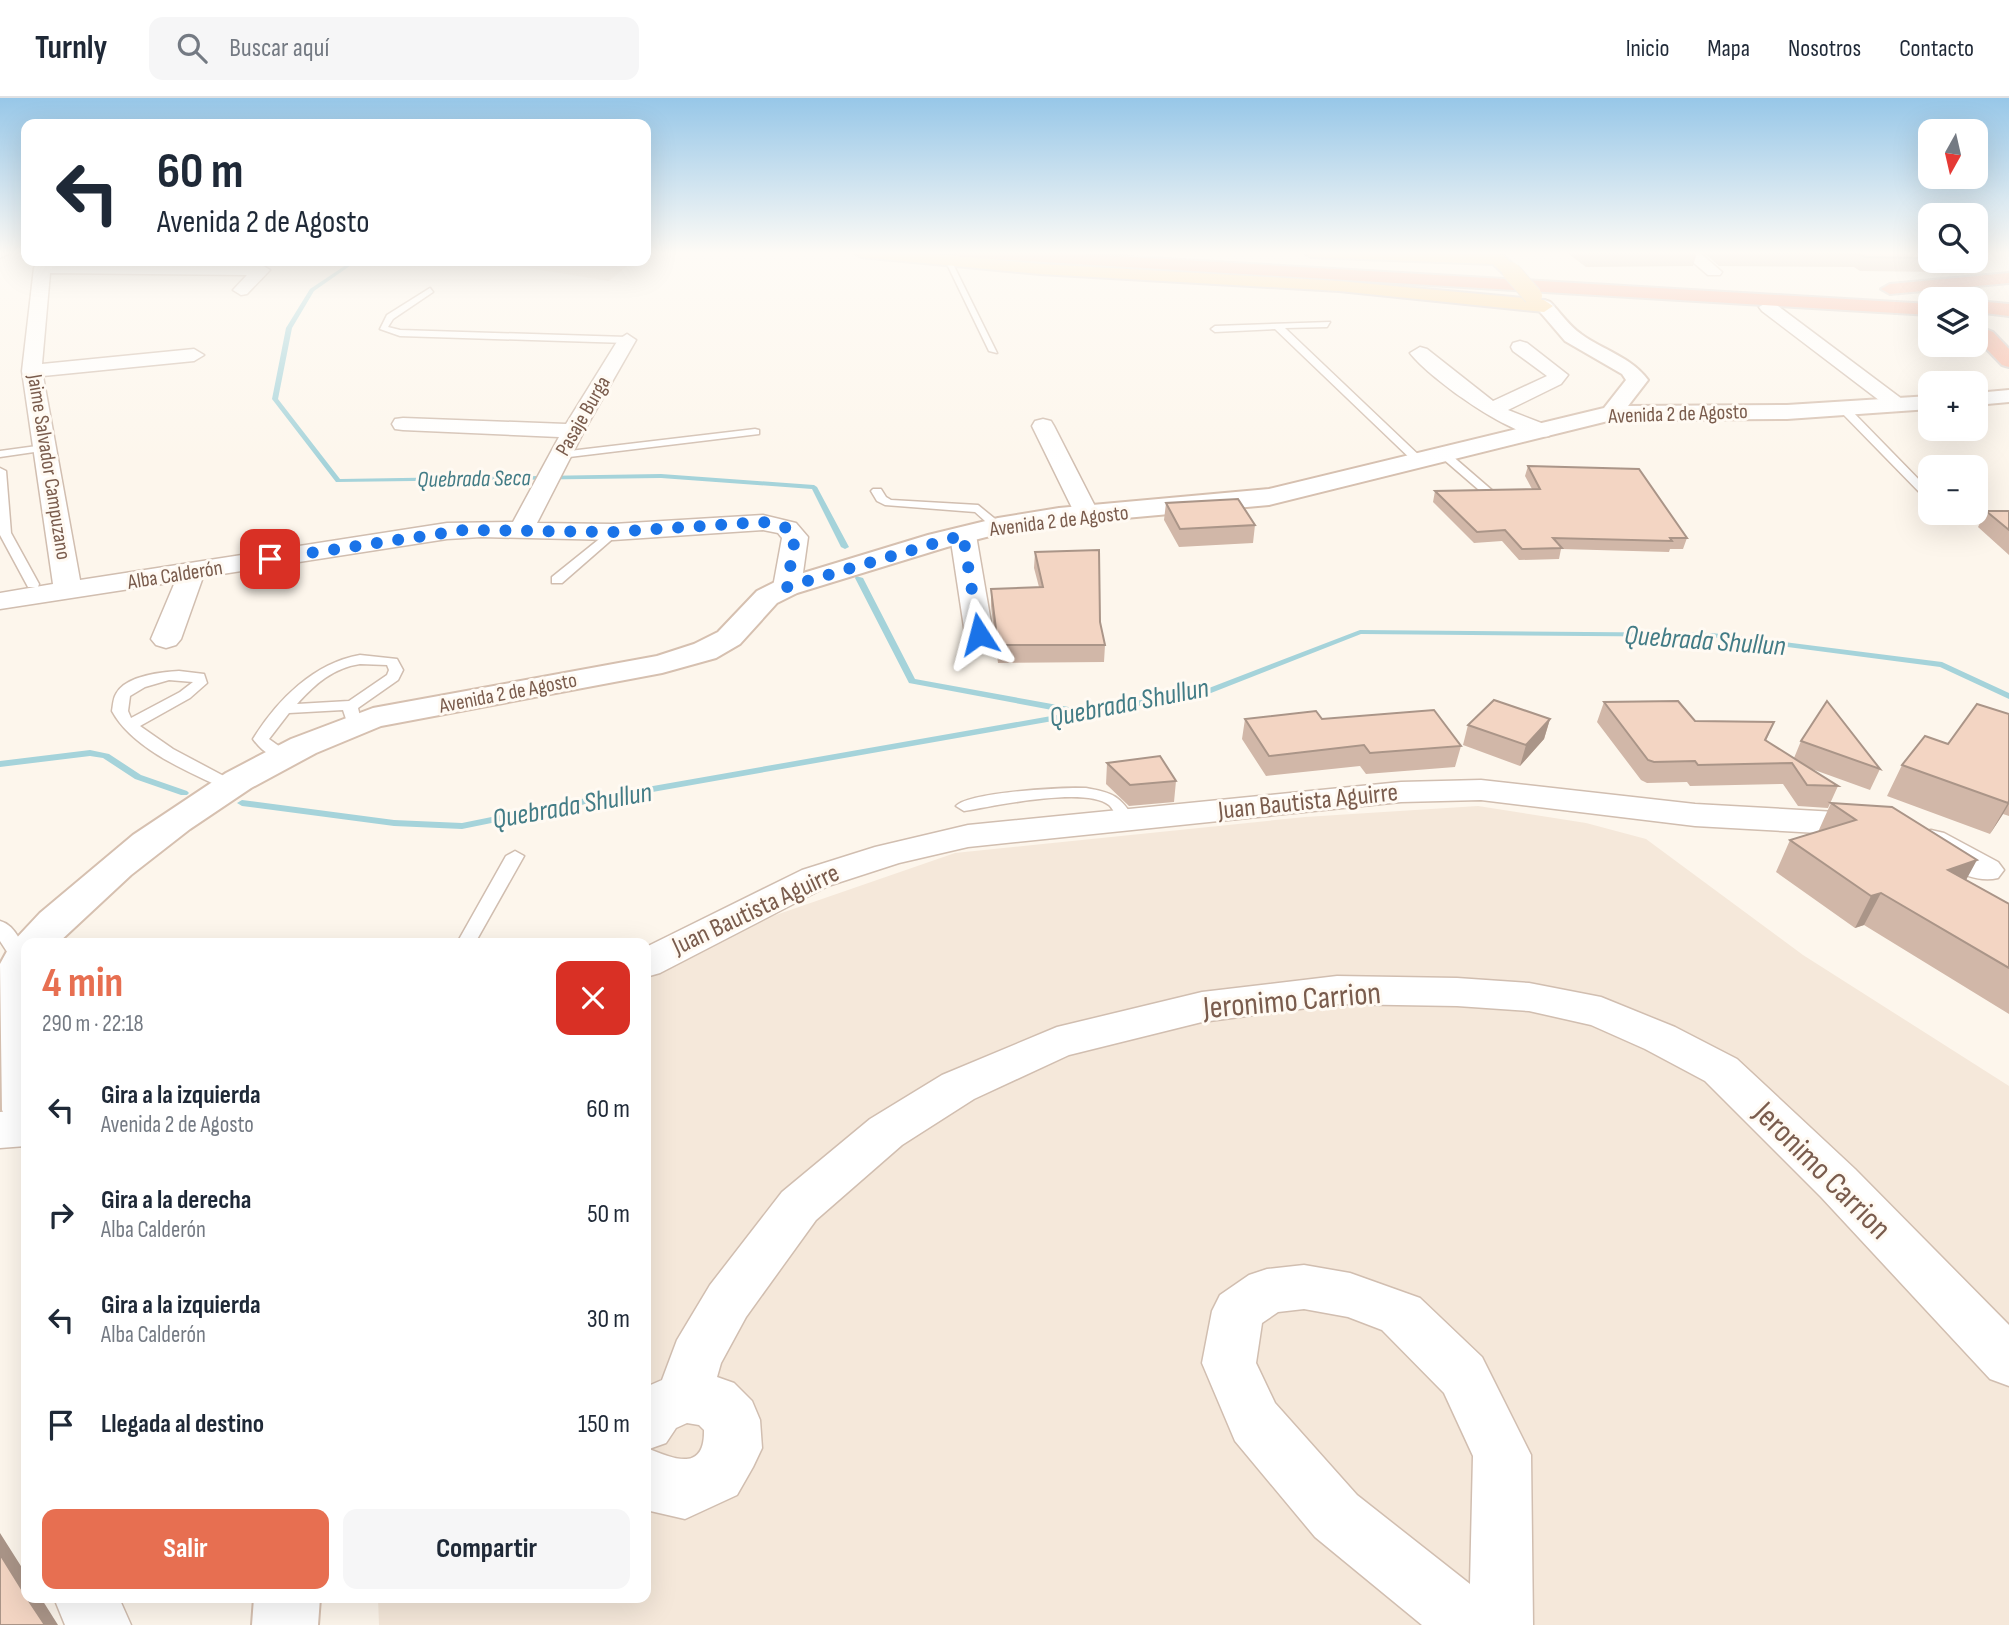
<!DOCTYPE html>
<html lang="es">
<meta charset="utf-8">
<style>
:root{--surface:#fff;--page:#f6f6f7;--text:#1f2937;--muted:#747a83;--line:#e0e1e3;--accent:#e76f51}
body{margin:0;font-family:"Sofia Sans Condensed",sans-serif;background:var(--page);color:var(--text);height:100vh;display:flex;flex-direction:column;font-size:26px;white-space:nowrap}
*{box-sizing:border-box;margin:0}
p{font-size:23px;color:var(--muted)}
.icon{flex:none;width:38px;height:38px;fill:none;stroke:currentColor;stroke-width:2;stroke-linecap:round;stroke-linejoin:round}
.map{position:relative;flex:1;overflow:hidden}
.drawer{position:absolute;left:21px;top:840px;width:630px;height:665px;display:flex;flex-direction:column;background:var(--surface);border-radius:14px;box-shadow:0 7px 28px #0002}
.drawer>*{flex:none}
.top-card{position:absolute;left:21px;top:21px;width:630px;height:147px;border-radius:14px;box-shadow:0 7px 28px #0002;background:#fff;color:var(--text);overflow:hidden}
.needle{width:46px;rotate:188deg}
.tools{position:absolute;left:1918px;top:21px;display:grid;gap:14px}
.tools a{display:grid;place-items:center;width:70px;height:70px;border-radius:14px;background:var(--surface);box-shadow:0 7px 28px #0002;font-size:35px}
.pin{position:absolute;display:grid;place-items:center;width:60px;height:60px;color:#fff;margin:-30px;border-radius:14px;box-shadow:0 4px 10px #0006}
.me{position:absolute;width:77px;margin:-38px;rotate:351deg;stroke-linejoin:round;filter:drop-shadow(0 0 5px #0008)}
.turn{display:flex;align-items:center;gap:24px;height:147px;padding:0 21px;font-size:32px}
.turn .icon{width:91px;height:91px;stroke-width:2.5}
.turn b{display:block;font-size:49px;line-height:60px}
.round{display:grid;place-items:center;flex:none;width:74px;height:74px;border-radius:14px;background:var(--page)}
.summary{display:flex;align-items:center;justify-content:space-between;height:119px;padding:0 21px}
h1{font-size:42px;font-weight:700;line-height:52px;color:var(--accent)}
.cta{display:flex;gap:14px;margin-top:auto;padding:14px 21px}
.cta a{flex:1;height:80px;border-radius:14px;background:var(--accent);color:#fff;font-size:28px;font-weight:700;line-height:80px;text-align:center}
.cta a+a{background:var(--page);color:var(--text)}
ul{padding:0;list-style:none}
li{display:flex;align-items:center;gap:21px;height:105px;padding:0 21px}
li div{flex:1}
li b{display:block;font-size:26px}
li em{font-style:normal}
header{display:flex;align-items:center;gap:42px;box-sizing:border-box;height:98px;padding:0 35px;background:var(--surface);border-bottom:2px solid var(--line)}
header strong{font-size:33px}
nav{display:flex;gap:38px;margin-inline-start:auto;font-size:24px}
.search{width:490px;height:63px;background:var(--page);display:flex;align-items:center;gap:18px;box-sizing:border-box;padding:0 24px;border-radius:14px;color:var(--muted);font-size:26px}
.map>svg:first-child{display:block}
</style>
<header>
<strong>Turnly</strong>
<div class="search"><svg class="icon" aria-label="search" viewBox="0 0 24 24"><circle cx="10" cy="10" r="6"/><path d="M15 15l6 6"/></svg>Buscar aquí</div>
<nav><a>Inicio</a><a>Mapa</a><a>Nosotros</a><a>Contacto</a></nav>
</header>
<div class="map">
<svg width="2009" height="1527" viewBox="0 0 2009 1527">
<rect width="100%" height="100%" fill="#fdf6ec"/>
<path fill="#f5e8da" d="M510,163H633L609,183L503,166Z
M1478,708L1586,725L1646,741L1803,857L2009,988V1527H379L378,1500H646V862L955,755L1305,719Z"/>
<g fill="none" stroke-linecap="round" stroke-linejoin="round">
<path fill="#a5d3da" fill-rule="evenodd" d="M352,163H357L314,193L292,230L278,301L340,381L661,376L814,387L817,389L849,449L845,451L841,449L812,391L661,380L336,384L272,301L286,230L310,191Z
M856,478L863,480L915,581L1074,610L1078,613L1209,590L1360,532L1712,535L1942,564L2009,595V601L1940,569L1712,539L1361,536L1211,595L596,704L462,731L394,728L242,708L237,705L242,702L394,722L462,725L596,698L1068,615L909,585L855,480Z
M90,652L109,656L141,677L187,693L189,695L187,697H181L135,681L103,660L90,658L0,669V663Z"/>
<g stroke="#d1beb0" stroke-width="3">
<path id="lane" d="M945,162L952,164L997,255L989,253Z
M430,190L433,194L393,221L388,229L400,232L627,239L631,242L627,245L400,238L380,231L387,217Z
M1330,224L1327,229L1285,230L1424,362V366H1416L1275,231L1215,234L1211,231L1215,228Z
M1840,309H1848L1930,393V402L1926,401L1840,313Z
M755,331L759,332V336L561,360L556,357L561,354Z
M44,347L49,350L48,352L0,359V353Z
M1442,356H1450L1494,394V398H1486L1442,360Z
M0,370L6,373L11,435L39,486L38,489H28L0,437Z
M873,391H881L886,399L891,402L978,407L1005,429L995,432L975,414L885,407L877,403L871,393Z
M613,430L617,431V437L562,485H552V479Z
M360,557L397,561L403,572L398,582L358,610L362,627L359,630H349L343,612L289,615L269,641L290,656L288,659C273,663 261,652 253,641C277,602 314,565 360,557ZM360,566L387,567L389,572L387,577L349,603L297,606C315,586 333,570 360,566Z
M179,573L204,576L207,585L190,600L140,628L173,651L235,684L237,687L235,690H223C186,673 132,650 112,613C113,608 113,601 116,596C125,578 161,574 179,573ZM169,582L193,584L180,594L131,620L128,613L130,598L145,589Z
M1086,690C1114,695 1120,698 1135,722L1133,726H1121C1117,720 1114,712 1109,707C1085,688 995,708 964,713L956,708C969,694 1063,689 1086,690Z
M515,753L524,758L475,845H457L506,758Z
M0,823C16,827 26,851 26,866H15L0,843Z"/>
</g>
<g stroke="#d1beb0" stroke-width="3">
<path id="street" d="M0,154H13L0,160Z
M1681,154H1699L1722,174L1720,177H1708Z
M40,163H56L54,165L262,167L270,172L247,196L241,197L233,192L247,177L50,175L42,266L194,251L204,257L194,263L43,278L80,482L447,425L513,424L559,339L403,332L395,331L392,326L395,321L403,320L566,326L618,242L627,236L636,242L584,333L537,425L613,426L763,417L796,425L808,439L801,489L797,495L787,497L777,495L773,489L782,440L778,435L763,432L613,442L481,439L447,441L203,479L181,541L176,547L166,550L156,547L151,541L175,484L0,511V495L53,486L22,273L34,170Z
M1768,204L1774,205L1906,304L1909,308L1906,312H1892L1762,213L1759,209Z
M1520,243L1527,245L1568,277L1561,286L1508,312L1549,328L1552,333L1549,338C1518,345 1429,280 1410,255L1420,249L1427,251L1493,303L1547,278L1513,253L1511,249L1513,245Z
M1043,321L1051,323L1054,328L1099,416L1096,421L1087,423L1078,421L1075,416L1032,328L1035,323Z
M963,429L972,432L976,437L993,536L989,542L979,545L969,542L965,536L950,437L954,432Z
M1481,682L1695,706L1872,716L1885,719L1890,727L1885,735L1872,738L1695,728L1481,702L1401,704L968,749L899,765L828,788L660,875L646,879V849L802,772L875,749L968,727L1401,684Z
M1931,732L1944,735L1998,764L2004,772L1998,780C1970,787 1942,764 1918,751L1913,743L1918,735Z
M1337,878L1457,880L1529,885L1601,899L1675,929L1737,961L1855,1071L2009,1227V1288L1990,1281L1821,1099L1705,983L1645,951L1591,927L1529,913L1457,908L1337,906L1202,924L1069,957L974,1001L902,1047L816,1122L746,1219L721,1265L717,1279L734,1285L752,1303L760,1322L762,1350L753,1369L737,1397L685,1421L646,1412V1289L662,1282L677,1242L710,1187L782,1094L870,1021L942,977L1057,929L1202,894ZM687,1325L699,1327L704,1332C705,1374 674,1361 649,1351L666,1345L676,1330Z
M26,1012V1048L0,1050V1014Z
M1304,1167L1350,1175L1420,1200L1482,1259L1531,1357L1533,1527H1422L1315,1439L1235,1343L1202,1265L1212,1213L1220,1197L1249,1177L1267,1171ZM1304,1211L1348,1219L1382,1232L1444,1295L1473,1358L1470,1486L1357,1397L1275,1305L1256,1265L1262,1225L1278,1214Z
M54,1500H119L131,1527H65Z"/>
</g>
<g stroke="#d6c0b0" stroke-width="4">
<path id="secondary" d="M1544,202L1550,204C1560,214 1569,228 1581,236C1603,252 1631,259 1648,282L1628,308L1787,307L1930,298V311L1787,321L1612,322L1269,407L1059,426L998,436L947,449L797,495L777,505L740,546L716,560L662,575L381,628L316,655L251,690L190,731L131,777L58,845H26V1030L9,1025L2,1012L0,866L11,846L40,815L133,737L226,675L291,641L373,610L657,558L694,546L718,534L757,493L777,483L928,437L998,420L1059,410L1269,391L1604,310L1626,282L1622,276L1565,243L1535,208Z
M2009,292V304L1976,307V295Z
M254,1500H320L318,1527H252Z"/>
</g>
<g stroke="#dad1cd" stroke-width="4">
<path id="primary" d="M853,154H916L1040,166L1339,183L1544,202L1553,208L1544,214L1339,193L1040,176L861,159Z
M1303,154L1497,156L1503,157L1520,173L1511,178L1505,177L1493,166L1311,159Z"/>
</g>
<g stroke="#dad1cd" stroke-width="4">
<path id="highway" d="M952,154H1047L1930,206V217L960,159Z
M2009,175V185L1890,196L1881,191L1890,186Z
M1976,203L2009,206V218L1976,214Z
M1976,227L1993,234L2009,251V269L2002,267L1976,240Z"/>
</g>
<use href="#lane" fill="#fff" fill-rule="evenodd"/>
<use href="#street" fill="#fff" fill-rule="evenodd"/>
<use href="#secondary" fill="#fff" fill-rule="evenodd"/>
<use href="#primary" fill="#fbd9a5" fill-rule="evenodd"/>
<use href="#highway" fill="#f7b7a3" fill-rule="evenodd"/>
<g stroke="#dad1cd" stroke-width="20" stroke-linecap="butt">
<path id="primary-bridge" d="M1511,173L1533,198"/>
</g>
<use href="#primary-bridge" stroke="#fbd9a5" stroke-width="18"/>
</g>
<path fill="#d1b7a8" d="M1566,154H1697L1693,168L1586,169Z
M1703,154H1930V163H1949L1944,174L1860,173L1854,169L1719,168Z
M1528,368L1687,440L1683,451H1670L1669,454L1561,451L1559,461L1519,462L1502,443L1474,445L1433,404L1435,393L1532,391L1525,378Z
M1166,405L1255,427L1253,445L1179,449L1164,422Z
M1986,413H2009V457L1978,429Z
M1035,454L1100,524L1105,547L1104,564L998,565L991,508V491L1039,489L1034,470Z
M1604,604L1695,623L1774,624L1766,643L1794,660L1801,643L1880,671L1870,692L1809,670L1838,688L1828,710L1798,708L1783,686L1690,688L1687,684L1647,685L1641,682L1597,624Z
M2009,616V718L2003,716L1990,736L1887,698L1902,667Z
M1245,621L1461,648L1455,669L1366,676L1360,668L1266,678L1242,641Z
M1550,621L1544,641L1520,668L1463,647L1468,627Z
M1107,665L1176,683L1174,704L1129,708L1106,686Z
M1831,705L2009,806V916L1864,827L1855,830L1776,774L1790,742L1818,734Z"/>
<path fill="#aa9588" d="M1550,621L1544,641L1520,668L1526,647Z
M2009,703V706L2003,716L1990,736Z
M1977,762L1959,795L1948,772Z
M1881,795L1864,827L1855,830L1871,798Z
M0,1435L26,1476V1498L0,1456Z
M27,1500H41L58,1527H45Z"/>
<path fill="#f3d5c3" stroke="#aa9588" stroke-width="2" d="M1589,154H1697L1590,155Z
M1723,154H1930V160L1865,159L1859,156Z
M1528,368L1639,371L1687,440H1670L1672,443L1553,440L1562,450L1522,451L1505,432L1477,434L1435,393L1540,391Z
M1238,401L1255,427L1180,431L1166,405Z
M1986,413H2009V432Z
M1099,452L1100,524L1105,547H998L991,491L1043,489L1035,454Z
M1494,602L1550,621L1526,647L1468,627Z
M1678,603L1695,623L1774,624L1765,642L1838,688L1807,687L1792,665L1698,667L1695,663L1654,664L1648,662L1604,604Z
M1827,603L1880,671L1801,643Z
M1977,606L2009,616V703L2008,705L1902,667L1925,638L1948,646Z
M1434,612L1461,648L1370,655L1364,647L1269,658L1245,621L1316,613L1322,621Z
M1160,658L1176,683L1130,687L1107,665Z
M1831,705L1892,709L1977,762L1948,772L2009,806V870L1881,795L1871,798L1790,742L1856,722Z
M0,1456L26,1498V1500H27L45,1527H0Z"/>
<linearGradient id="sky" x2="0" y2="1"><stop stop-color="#97c7e8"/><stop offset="0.42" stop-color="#fefbf6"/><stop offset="1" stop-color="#fefbf6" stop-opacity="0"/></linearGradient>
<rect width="2009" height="368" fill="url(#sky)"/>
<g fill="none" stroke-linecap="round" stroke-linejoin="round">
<path stroke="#1a73e8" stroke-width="12" stroke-dasharray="0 21.6" d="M270,461L464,432L612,434L763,424L787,430L795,439L787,489L963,437L979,536"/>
</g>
<g text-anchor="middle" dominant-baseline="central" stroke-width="6" stroke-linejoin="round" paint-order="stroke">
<g font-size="21" fill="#7a5c4d" stroke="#fffaf3">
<text transform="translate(1678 316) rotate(-2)">Avenida 2 de Agosto</text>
<text transform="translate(583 318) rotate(-60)">Pasaje Burga</text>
<text transform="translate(49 369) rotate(81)">Jaime Salvador Campuzano</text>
<text transform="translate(1059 423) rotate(-7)">Avenida 2 de Agosto</text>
<text transform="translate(175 477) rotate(-9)">Alba Calderón</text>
<text transform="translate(508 595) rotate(-11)">Avenida 2 de Agosto</text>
</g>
<g font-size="23" font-style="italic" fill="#437c86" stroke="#fffaf3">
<text transform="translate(474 381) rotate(-1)">Quebrada Seca</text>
</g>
<g font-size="26" fill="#7a5c4d" stroke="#fffaf3">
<text transform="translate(1308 704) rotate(-6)">Juan Bautista Aguirre</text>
<text transform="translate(756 812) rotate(-25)">Juan Bautista Aguirre</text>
</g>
<g font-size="28" font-style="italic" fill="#437c86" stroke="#fffaf3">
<text transform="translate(1705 543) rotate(4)">Quebrada Shullun</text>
<text transform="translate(1129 605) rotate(-11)">Quebrada Shullun</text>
<text transform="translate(572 708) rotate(-10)">Quebrada Shullun</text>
</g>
<g font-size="32" fill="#7a5c4d" stroke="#fffaf3">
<text transform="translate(1292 903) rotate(-5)">Jeronimo Carrion</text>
<text transform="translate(1822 1073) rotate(45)">Jeronimo Carrion</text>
</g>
</g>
</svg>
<div class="tools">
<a><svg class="needle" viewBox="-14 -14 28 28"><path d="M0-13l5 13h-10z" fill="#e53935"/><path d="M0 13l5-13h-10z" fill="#747a83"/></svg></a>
<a><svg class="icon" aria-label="search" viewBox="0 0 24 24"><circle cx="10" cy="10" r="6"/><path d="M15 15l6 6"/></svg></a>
<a><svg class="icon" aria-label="layers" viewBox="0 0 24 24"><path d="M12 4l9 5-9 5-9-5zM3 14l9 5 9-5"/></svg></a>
<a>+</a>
<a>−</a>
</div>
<div class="pin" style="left:270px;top:461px;background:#d93025"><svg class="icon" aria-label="arrive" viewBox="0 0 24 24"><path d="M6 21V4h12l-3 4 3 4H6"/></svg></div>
<svg class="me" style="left:979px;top:536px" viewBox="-20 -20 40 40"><path d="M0-17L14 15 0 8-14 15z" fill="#1a73e8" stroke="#fff" stroke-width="4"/></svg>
<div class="top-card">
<div class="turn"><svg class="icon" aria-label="left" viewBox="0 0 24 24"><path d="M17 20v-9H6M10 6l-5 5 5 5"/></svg><div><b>60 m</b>Avenida 2 de Agosto</div></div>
</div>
<section class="drawer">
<div class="summary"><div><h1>4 min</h1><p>290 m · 22:18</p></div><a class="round" style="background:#d93025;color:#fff"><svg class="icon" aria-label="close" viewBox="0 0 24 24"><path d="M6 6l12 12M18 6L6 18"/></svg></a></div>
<ul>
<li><svg class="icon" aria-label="left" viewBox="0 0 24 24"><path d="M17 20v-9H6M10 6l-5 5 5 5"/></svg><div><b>Gira a la izquierda</b><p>Avenida 2 de Agosto</p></div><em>60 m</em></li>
<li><svg class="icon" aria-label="right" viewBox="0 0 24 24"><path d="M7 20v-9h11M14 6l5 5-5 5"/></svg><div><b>Gira a la derecha</b><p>Alba Calderón</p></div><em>50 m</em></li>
<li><svg class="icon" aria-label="left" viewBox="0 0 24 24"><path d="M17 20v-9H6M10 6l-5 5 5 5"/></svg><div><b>Gira a la izquierda</b><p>Alba Calderón</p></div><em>30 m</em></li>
<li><svg class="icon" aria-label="arrive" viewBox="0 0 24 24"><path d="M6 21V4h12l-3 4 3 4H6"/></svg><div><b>Llegada al destino</b></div><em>150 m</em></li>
</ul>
<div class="cta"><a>Salir</a><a>Compartir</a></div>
</section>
</div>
